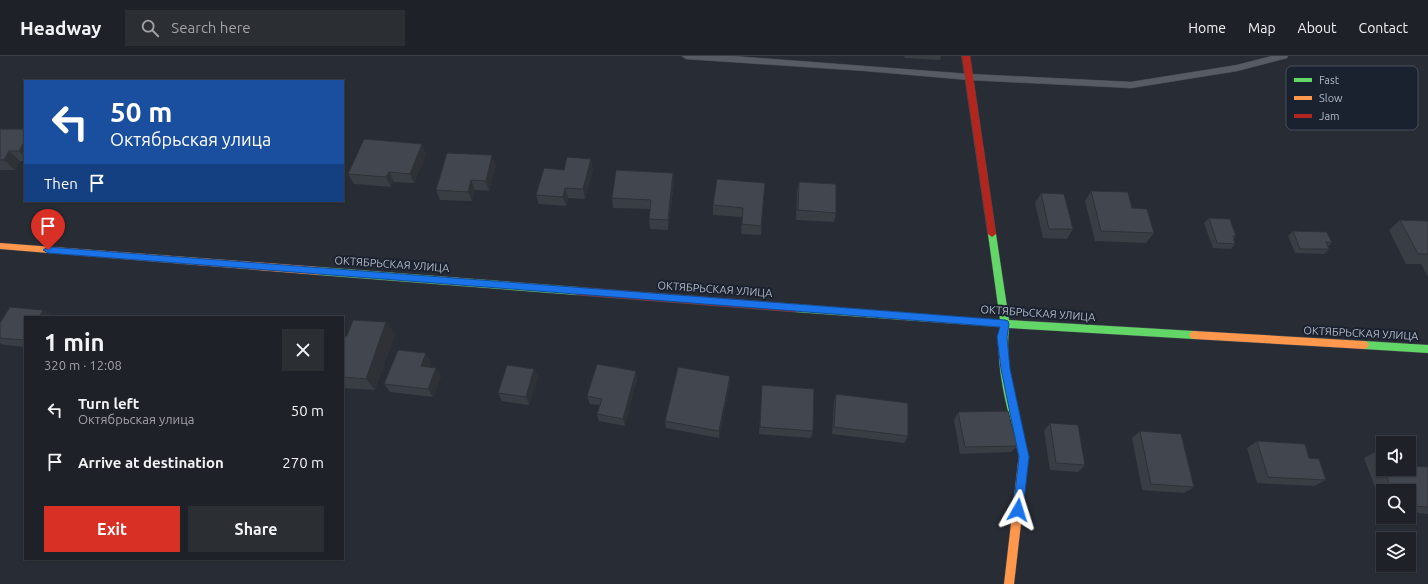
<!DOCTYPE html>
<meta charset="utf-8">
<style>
:root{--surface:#1e2127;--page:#2b2e33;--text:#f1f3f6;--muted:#a1a3a7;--line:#3c3e44;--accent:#d93025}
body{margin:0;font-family:Ubuntu,sans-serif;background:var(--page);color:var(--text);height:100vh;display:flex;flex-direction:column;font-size:15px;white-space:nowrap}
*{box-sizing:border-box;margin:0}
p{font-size:13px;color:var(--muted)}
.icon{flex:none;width:22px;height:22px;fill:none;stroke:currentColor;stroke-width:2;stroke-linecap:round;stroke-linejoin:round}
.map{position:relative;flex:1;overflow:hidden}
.panel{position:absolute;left:24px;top:260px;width:320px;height:244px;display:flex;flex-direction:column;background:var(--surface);border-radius:0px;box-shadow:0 1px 3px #0004,0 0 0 1px var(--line)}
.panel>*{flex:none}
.hud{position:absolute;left:24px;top:24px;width:320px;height:122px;border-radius:0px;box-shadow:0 1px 3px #0004,0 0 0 1px var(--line);background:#1a4fa0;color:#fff;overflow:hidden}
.fabs{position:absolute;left:1376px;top:380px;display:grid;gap:8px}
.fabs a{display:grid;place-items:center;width:40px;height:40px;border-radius:0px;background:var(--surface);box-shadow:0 1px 3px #0004,0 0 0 1px var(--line);font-size:20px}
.pin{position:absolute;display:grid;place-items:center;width:34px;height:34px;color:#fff;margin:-41px -17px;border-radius:50% 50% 50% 0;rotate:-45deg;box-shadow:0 0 4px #0007}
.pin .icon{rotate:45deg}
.me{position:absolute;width:44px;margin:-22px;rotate:6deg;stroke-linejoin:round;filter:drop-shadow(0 0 3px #0008)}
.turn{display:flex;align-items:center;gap:14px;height:84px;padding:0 20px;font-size:18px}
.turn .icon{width:52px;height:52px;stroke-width:2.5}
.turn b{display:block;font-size:28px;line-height:34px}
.then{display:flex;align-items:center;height:38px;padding:0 20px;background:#0003;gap:8px;font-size:15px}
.round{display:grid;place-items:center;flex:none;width:42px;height:42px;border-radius:0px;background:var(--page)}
.overview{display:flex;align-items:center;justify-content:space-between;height:68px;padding:0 20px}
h1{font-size:24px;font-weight:700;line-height:30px}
.button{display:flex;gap:8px;margin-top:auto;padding:8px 20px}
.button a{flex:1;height:46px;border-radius:0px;background:var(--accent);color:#fff;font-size:16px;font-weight:700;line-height:46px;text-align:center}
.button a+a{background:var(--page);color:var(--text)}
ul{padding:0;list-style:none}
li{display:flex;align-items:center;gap:12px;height:52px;padding:0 20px}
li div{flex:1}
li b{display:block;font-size:15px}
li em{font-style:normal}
header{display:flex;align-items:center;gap:24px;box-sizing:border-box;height:56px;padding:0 20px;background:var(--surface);border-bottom:1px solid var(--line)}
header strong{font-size:19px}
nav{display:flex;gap:22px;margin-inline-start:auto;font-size:14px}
.search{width:280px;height:36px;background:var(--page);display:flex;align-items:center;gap:10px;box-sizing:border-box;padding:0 14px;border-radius:0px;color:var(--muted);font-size:15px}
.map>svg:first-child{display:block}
</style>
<header>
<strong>Headway</strong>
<div class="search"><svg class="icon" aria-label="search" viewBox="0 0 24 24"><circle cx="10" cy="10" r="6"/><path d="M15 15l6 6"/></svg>Search here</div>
<nav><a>Home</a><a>Map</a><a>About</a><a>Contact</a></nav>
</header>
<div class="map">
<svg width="1428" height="528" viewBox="0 0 1428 528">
<rect width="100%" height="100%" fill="#282c34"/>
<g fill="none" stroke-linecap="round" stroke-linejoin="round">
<g stroke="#454951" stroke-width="1">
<path id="lane" d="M682,0H732L969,18L1131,26L1237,9L1272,0H1288L1287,2L1237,15L1131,32L969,24L866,15L686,3Z"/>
</g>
<g stroke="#454951" stroke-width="1">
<path id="fast" d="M992,175L996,178L1009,264L1194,275L1197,276L1199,279L1197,282L1194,283L1009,272C1004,315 1019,359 1029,401L1027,410L1023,412L1019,410L1018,407L1019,401C1010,359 994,315 1000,271L795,256L792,255L791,252L792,249L795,248L1000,264L988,178Z
M319,211L577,231L580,232L581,235L580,238L577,239L319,219L316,218L315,215L316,212Z
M1364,285L1428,289V297L1364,293L1361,292L1359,289L1361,286Z"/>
</g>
<g stroke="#454951" stroke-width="1">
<path id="slow" d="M0,187L319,211L322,212L323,215L322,218L319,219L0,193Z
M1194,275L1364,285L1367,286L1369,289L1367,292L1364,293L1194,283L1191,282L1189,279L1191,276Z
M1023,402L1027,404L1028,407L1014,528H1004L1018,407L1019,404Z"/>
</g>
<g stroke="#454951" stroke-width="1">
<path id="jam" d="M962,0H970L996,178L992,181L988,178Z
M577,231L795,248L798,249L799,252L798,255L795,256L577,239L574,238L573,235L574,232Z"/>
</g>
<use href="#lane" fill="#575b63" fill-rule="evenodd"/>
<use href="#fast" fill="#63d668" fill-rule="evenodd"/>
<use href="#slow" fill="#ff974d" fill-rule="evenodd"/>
<use href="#jam" fill="#b3261e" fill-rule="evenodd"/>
</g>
<path fill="#393d44" d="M904,0H941L940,4L905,2Z
M0,73H25V105H20L15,114H0Z
M426,98L414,127L394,126L391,131L354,128L348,118Z
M496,109L489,135L475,134L472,145L440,144L436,134Z
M593,113L585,143L568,142L566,150L539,148L536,139L564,114Z
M673,117L674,127L668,174L650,173L649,163L650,153L613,152L612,142Z
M799,126L836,157L834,166L796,164L797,136Z
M765,127L761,179L741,178L742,161L713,159V149Z
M1091,135L1132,152L1154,177L1146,187L1095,185L1085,145Z
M1041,137L1073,173L1067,183L1043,182L1035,147Z
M1209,162L1236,180L1234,183L1235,188L1231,193L1213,192L1204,167Z
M1400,164L1428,165V221L1421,208H1406L1389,174Z
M1293,175L1332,187L1328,190L1329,193L1324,198L1295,197L1288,180Z
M43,254L54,261H25V291L4,289L0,287V267Z
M386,266L395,278L375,334L343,332V280H347Z
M431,305L429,311L441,320L433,341L390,336L384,328Z
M534,313L538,321L529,349L502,345L498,337Z
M636,315L637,323L625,370L599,365L597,358L600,349L590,348L587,340Z
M730,327L719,382L666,372L665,365Z
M762,329L813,375L811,382L759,378Z
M836,338L908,380L904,387L832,378L834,346Z
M958,356L1017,390L1011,396L960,398L954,364Z
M1050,367L1085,409L1078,416L1050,414L1044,375Z
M1140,375L1194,431L1184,437L1142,434L1132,382Z
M1257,385L1326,424L1314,430L1257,427L1247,392Z
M1377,395H1383V413H1409L1410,410L1428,411V458L1409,456V435H1383V453L1364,402Z"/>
<path fill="#2e3237" d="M25,84V101L19,95Z
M422,88L426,98L414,127L410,118Z
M9,95L20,105L15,114L4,104Z
M492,99L496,109L489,135L486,125Z
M591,103L593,113L585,143L583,133Z
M389,116L394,126L391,131L386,121Z
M673,117L674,127L668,174V164Z
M471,124L475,134L472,145L468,136Z
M565,132L568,142L566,150L563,141Z
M43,254L54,261H39Z
M386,266L395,278L375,334L366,323Z
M426,297L431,305L427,318L421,310Z
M436,312L441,320L433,341L428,333Z
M534,313L538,321L529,349L526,341Z
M636,315L637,323L625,370L623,363Z
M730,320V327L719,382V375Z"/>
<path fill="#42474f" stroke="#2e3237" d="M0,73H25V84L19,95H9L4,104H0Z
M364,83L422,88L410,118L389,116L386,121L348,118Z
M447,97L492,99L486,125L471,124L468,136L436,134Z
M567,101L591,103L583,133L565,132L563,141L536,139L544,112L564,114Z
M616,114L673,117L668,164L649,163L651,144L612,142Z
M717,123L765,127L761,170L742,168L743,152L713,149Z
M799,126L836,128V157L798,154Z
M1091,135L1128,136L1132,152L1147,153L1154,177L1101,175Z
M1041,137L1064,138L1073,173H1049Z
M1209,162L1230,163L1236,180H1233L1235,188L1217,187Z
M1400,164L1428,165V198H1418Z
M1293,175L1327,176L1332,187L1326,186L1329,193H1300Z
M10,251L43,254L39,261H25V284L0,282V267Z
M353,264L386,266L366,323L343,321V280H347Z
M398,294L426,297L421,310L436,312L428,333L384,328Z
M597,308L636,315L623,363L597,358L602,343L587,340Z
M507,309L534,313L526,341L498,337Z
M678,311L730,320L719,375L665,365Z
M762,329L814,333L813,375L760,371Z
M836,338L908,347V380L834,371Z
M1008,355L1017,390L965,391L958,356Z
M1050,367L1078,369L1085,409L1056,407Z
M1140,375L1181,378L1194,431L1151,428Z
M1257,385L1305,388L1309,402L1319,403L1326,424L1268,421Z
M1377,395H1383V410Z
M1409,407L1410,410L1428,411V451L1409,450V435H1392L1384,413H1409Z"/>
<path fill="#1a73e8" stroke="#114b97" d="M48,191L1005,264L1008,265L1009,268L1007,281L1010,313L1029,401L1023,454L1021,457L1018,459L1014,457L1013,454L1019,401L1001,313L997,281L1000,271L48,197L43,194Z"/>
<g text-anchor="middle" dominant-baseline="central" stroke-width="4" stroke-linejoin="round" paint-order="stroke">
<g font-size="11" fill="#b1b8c6" stroke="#1b222f">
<text transform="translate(392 208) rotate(4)">ОКТЯБРЬСКАЯ УЛИЦА</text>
<text transform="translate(715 233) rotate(4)">ОКТЯБРЬСКАЯ УЛИЦА</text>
<text transform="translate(1038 257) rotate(4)">ОКТЯБРЬСКАЯ УЛИЦА</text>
<text transform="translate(1361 277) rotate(3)">ОКТЯБРЬСКАЯ УЛИЦА</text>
</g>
</g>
<rect x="1286" y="10" width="132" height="64" rx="6" fill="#1b222f" stroke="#484f5c" stroke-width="1"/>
<rect x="1294" y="22" width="18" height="4" fill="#63d668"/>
<rect x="1294" y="40" width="18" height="4" fill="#ff974d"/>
<rect x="1294" y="58" width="18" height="4" fill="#b3261e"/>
<g font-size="11" fill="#b1b8c6">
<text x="1319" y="28">Fast</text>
<text x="1319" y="46">Slow</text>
<text x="1319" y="64">Jam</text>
</g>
</svg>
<div class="fabs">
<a><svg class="icon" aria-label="sound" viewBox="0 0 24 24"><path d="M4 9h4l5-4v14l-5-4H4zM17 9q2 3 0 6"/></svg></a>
<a><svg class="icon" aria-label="search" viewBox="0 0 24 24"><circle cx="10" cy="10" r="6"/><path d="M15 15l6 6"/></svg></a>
<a><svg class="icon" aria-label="layers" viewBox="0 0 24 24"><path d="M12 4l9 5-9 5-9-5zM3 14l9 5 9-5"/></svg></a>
</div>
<div class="pin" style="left:48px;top:194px;background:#d93025"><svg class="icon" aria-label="arrive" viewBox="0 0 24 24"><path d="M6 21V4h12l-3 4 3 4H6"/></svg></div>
<svg class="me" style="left:1018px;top:454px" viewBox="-20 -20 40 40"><path d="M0-17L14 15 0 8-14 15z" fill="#1a73e8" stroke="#fff" stroke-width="4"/></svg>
<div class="hud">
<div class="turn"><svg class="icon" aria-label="left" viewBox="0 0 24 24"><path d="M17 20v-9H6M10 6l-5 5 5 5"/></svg><div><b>50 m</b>Октябрьская улица</div></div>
<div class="then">Then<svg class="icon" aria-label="arrive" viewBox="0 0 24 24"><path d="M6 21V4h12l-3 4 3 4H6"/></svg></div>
</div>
<section class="panel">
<div class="overview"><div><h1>1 min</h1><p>320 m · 12:08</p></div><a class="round"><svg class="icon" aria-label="close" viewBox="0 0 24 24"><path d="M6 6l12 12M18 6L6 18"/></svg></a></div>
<ul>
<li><svg class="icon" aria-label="left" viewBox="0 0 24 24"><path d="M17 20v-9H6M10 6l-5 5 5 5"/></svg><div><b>Turn left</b><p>Октябрьская улица</p></div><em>50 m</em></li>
<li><svg class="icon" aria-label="arrive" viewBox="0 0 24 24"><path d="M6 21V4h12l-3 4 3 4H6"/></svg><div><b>Arrive at destination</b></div><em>270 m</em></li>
</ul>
<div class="button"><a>Exit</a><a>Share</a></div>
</section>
</div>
